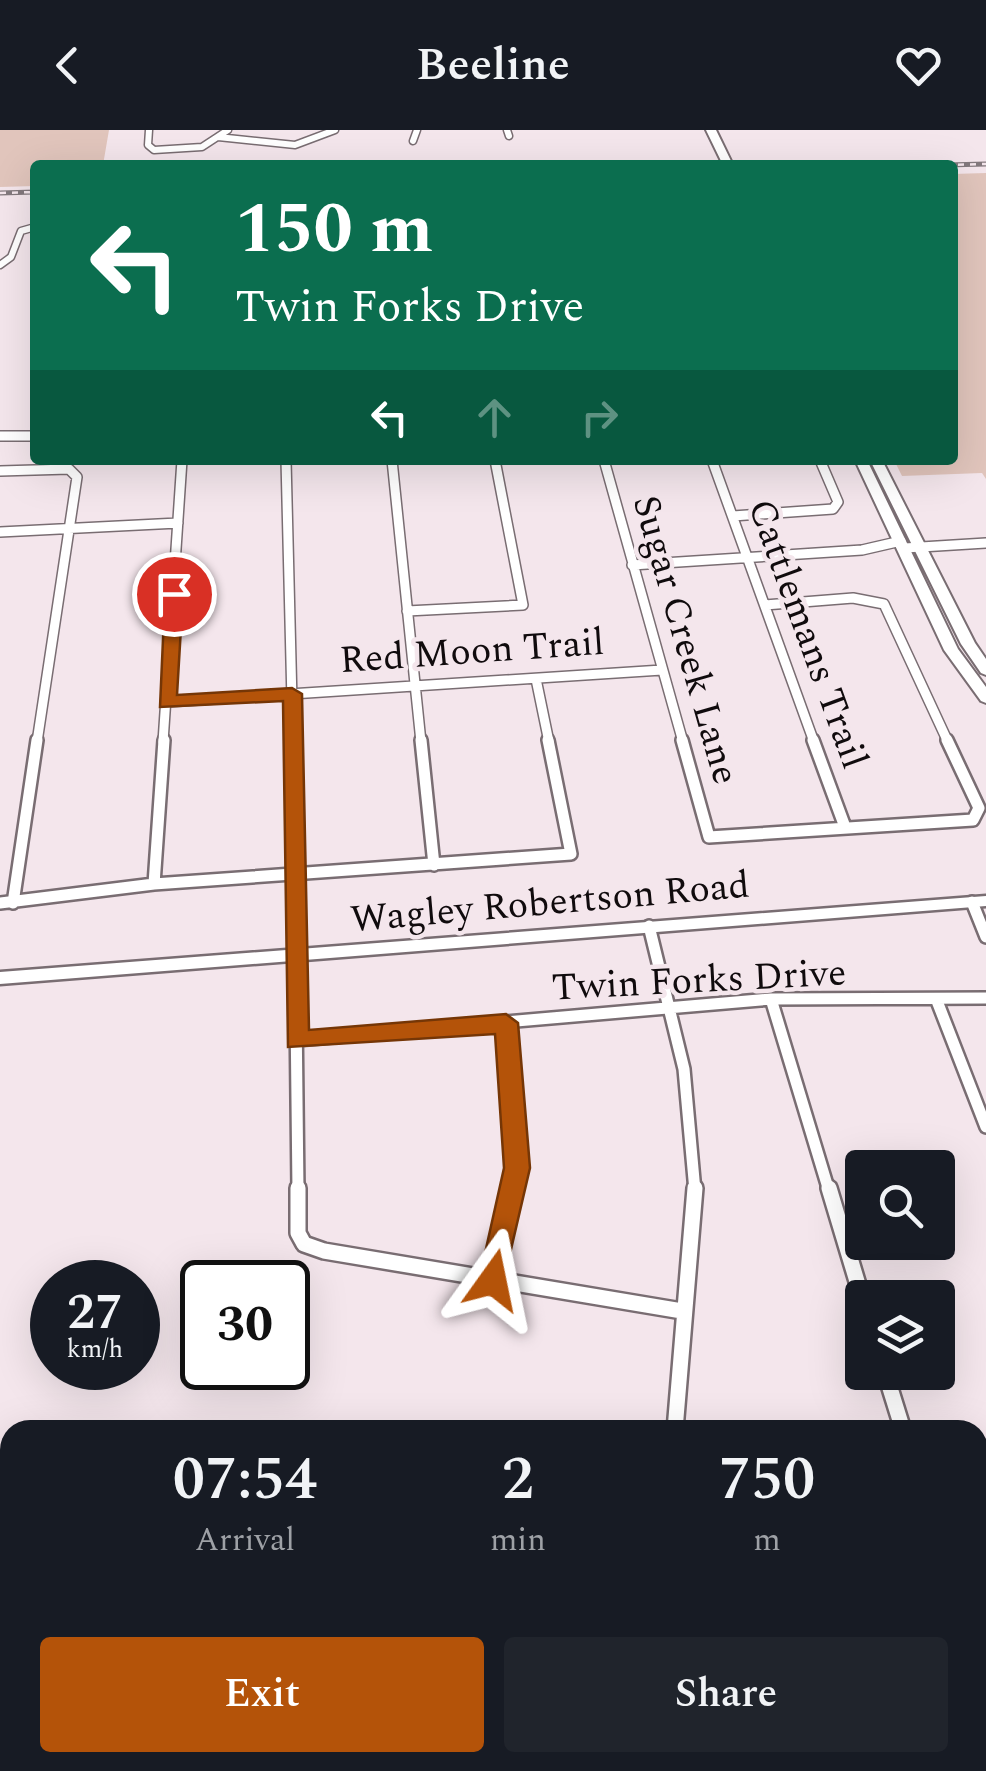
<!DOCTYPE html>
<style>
:root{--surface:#171b24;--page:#20242c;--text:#f1f3f6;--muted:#9ea1a6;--accent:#b45309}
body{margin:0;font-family:Spectral,serif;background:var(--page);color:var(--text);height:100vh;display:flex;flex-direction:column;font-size:38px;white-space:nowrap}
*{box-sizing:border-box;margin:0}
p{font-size:32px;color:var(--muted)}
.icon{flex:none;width:55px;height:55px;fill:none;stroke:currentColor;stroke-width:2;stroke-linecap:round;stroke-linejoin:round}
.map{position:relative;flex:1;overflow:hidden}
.side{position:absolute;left:0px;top:1290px;width:988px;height:352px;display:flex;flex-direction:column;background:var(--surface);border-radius:30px 30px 0 0;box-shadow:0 10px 40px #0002}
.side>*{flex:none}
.banner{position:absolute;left:30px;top:30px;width:928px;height:305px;border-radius:10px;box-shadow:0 10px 40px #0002;background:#0b6e4f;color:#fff;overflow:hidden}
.controls{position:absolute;left:845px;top:1020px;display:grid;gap:20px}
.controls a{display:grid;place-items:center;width:110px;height:110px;border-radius:10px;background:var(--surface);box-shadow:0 10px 40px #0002;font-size:50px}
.speed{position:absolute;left:30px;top:1130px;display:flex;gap:20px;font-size:50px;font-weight:700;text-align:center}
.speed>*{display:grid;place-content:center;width:130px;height:130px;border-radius:50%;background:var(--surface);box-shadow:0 10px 40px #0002;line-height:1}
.speed small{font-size:25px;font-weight:400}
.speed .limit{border:5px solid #111;border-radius:15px;background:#fff;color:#111}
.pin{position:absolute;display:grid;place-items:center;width:85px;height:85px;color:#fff;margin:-42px;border:5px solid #fff;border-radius:50%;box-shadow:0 2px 10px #0007}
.me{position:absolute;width:110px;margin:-55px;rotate:12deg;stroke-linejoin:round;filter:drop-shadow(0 0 8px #0008)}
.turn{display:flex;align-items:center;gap:35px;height:210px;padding:0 40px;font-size:45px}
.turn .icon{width:130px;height:130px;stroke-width:2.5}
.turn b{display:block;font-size:70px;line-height:85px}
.lanes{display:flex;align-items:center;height:95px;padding:0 40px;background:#0003;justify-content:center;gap:50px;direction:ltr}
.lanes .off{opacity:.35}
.eta{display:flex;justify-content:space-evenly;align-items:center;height:170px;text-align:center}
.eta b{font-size:60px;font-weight:600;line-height:70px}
.button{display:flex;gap:20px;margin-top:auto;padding:20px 40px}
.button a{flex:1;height:115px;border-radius:10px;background:var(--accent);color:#fff;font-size:40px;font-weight:600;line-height:115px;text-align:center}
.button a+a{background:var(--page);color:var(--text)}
header{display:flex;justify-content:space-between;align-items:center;height:130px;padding:0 40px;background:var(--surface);font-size:45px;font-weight:600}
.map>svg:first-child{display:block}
</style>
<header><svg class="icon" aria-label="back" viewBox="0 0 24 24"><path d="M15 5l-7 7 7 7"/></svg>Beeline<svg class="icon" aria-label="heart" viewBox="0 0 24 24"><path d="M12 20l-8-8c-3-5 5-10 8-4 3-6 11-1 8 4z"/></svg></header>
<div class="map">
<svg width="986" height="1641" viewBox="0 0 986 1641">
<rect width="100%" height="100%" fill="#f4e6ec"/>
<path fill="#e1c5bc" d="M0,0H109L103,35H35V56L0,57Z
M986,43V349L982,343L902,346L894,330H952L953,44Z"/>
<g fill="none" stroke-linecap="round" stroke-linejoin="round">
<g stroke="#796d72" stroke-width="9">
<path id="minor-far3" d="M149,0L148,15L154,20L202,17L228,0
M507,0L509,6
M218,7L295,15L335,0
M413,11L417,0
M0,135L11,127L21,101L35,97"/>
</g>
<g stroke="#796d72" stroke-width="12">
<path id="minor-far2" d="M0,306H35
M286,330L293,612
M392,330L421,612
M604,330L683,612
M712,330L814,612
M0,341L69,339L77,347L37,612
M733,386L833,379L838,372L820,330
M0,402L178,393
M905,418L986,413
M632,435L862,420L901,411
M765,475L853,468L884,474L948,612
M407,481L523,475L495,330
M536,549L549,612
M167,572L662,540
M163,612L182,330"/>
</g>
<g stroke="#796d72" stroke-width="16">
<path id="minor-far1" d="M293,610L298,1061
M421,610L434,735
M682,610L709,707L973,690L979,678L947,610
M813,610L845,697
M154,754L164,610
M972,772L986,807
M0,773L154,754L571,724L548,610
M13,773L37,610
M649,796L684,939L695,1061
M771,869L829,1061
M937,871L986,997
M506,893L517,1038L512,1061
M297,910L771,869L986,868"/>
</g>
<g stroke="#796d72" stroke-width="20">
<path id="minor" d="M298,1058V1103L304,1114L324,1121L682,1181
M829,1058L862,1168
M493,1149L513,1058
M885,1242L903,1300
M675,1300L695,1058
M978,1518L986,1517
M978,1546L986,1576
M748,1632L750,1641"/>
</g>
<g stroke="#796d72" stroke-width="5">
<path id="tertiary" d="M986,766V776L0,854V842Z"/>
</g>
<g stroke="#796d72" stroke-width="4">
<path id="secondary" d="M706,0H716L733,35H723Z
M855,330H867L958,519L986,557V573L981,571L944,520Z
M870,330H882L975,513L986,529V545L981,543L961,514Z"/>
</g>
<use href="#minor-far3" stroke="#fff" stroke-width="6"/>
<use href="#minor-far2" stroke="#fff" stroke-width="9"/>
<use href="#minor-far1" stroke="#fff" stroke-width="11"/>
<use href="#minor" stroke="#fff" stroke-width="15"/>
<use href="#tertiary" fill="#fff" fill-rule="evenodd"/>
<use href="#secondary" fill="#fff" fill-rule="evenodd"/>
<g stroke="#83797d" stroke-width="5">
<path id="rail" d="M946,35L986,34
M0,63L35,62"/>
</g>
<use href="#rail" stroke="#f4e6ec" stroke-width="2.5" stroke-dasharray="6" stroke-linecap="butt"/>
</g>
<path fill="#b45309" stroke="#753606" stroke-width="2.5" d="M174,459L183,464L177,565L292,558L302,564L309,900L506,884L518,893L530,1038L502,1158L493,1162L483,1158L479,1150L504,1038L495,904L288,917L283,571L160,577L165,464Z"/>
<g text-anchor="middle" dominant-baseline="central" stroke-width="9" stroke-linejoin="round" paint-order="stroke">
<g font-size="38" fill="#100b0d" stroke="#f4e6ec">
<text transform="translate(807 504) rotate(70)">Cattlemans Trail</text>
<text transform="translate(685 510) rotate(74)">Sugar Creek Lane</text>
<text transform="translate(472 522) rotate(-4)">Red Moon Trail</text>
<text transform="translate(550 773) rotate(-5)">Wagley Robertson Road</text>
<text transform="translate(699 851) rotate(-3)">Twin Forks Drive</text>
</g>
</g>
</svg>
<div class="controls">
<a><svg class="icon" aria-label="search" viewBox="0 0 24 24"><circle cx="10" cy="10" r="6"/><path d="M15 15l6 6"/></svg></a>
<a><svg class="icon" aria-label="layers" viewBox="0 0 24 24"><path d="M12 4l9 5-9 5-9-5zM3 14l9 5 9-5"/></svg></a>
</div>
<div class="speed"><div>27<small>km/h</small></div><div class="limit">30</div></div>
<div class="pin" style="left:174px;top:464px;background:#d93025"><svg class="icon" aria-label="arrive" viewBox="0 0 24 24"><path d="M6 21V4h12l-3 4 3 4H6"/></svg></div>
<svg class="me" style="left:493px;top:1150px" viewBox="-20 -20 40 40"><path d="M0-17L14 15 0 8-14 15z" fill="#b45309" stroke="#fff" stroke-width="4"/></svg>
<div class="banner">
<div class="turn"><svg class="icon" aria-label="left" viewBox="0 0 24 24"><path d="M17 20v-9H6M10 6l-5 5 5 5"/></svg><div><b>150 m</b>Twin Forks Drive</div></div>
<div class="lanes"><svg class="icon" aria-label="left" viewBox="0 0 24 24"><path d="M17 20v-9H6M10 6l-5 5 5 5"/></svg><svg class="icon off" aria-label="ahead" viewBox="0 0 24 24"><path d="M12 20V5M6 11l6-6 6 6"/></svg><svg class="icon off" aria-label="right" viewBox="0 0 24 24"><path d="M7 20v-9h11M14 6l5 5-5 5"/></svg></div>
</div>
<section class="side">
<div class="eta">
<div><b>07:54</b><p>Arrival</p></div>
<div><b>2</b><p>min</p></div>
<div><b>750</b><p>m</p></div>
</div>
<div class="button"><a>Exit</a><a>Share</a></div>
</section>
</div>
